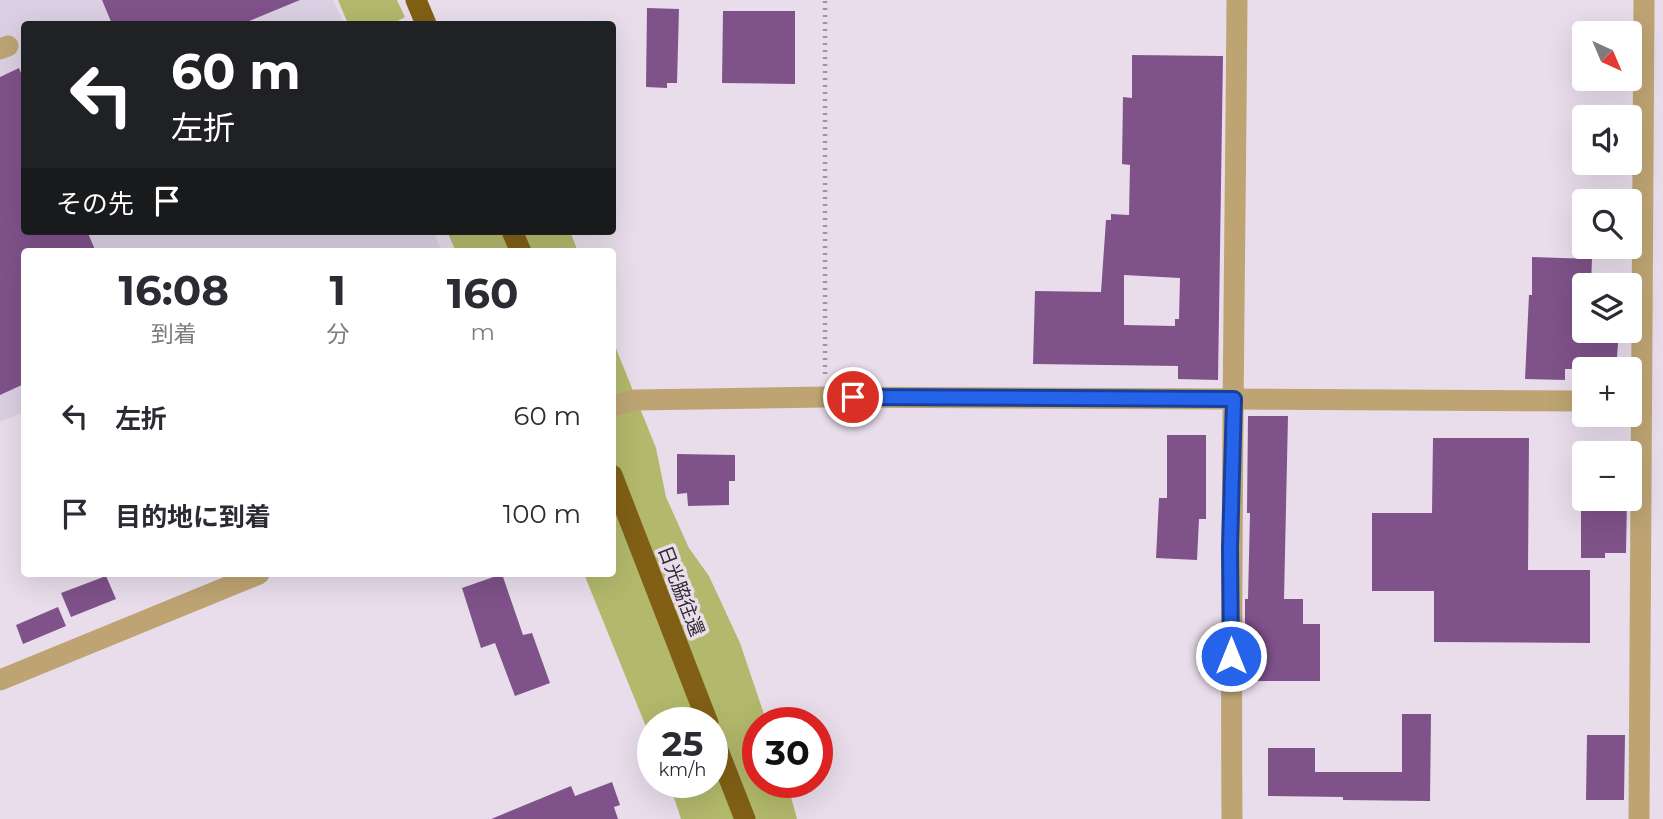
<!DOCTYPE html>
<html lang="ja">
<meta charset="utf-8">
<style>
:root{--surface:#fff;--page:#f2f2f3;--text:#2b2b33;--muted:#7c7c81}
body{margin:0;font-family:Montserrat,"Noto Sans JP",sans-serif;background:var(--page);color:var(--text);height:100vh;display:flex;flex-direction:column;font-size:26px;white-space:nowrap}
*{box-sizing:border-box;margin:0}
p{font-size:23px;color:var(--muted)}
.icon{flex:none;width:38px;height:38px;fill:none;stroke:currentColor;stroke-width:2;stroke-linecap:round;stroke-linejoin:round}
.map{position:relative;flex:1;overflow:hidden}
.sheet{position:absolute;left:21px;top:248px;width:595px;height:329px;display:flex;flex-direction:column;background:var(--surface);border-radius:7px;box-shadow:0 7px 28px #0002}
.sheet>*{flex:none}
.guide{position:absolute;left:21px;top:21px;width:595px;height:214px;border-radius:7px;box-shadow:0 7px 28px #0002;background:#202124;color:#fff;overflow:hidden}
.needle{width:46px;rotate:136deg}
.controls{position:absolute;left:1572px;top:21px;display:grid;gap:14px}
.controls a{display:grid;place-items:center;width:70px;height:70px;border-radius:7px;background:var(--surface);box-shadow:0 7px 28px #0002;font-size:35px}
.speed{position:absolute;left:637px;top:707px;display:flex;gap:14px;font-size:35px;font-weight:700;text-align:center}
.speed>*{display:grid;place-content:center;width:91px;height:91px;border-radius:50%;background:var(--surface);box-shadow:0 7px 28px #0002;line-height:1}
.speed small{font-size:18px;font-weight:400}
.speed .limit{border:10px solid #d22;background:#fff;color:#111}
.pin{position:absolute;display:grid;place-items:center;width:60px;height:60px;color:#fff;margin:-30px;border:4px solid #fff;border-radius:50%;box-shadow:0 2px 7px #0007}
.me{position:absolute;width:77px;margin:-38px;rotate:0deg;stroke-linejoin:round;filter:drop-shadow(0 0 5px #0008)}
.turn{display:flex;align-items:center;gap:24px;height:147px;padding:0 35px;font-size:32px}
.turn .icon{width:91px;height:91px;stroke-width:2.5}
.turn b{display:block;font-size:49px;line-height:60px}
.then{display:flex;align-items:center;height:66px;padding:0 35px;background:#0003;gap:14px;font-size:26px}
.eta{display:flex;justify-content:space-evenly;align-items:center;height:119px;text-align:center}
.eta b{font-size:42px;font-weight:700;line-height:49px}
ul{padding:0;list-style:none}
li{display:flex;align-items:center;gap:21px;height:98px;padding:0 35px}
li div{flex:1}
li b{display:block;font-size:26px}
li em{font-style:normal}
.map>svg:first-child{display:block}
</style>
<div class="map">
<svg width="1663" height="819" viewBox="0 0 1663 819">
<rect width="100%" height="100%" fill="#e9ddec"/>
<path fill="#dbd0e3" d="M0,0H333L344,24H24V231H433L442,252H24V412L0,422Z"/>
<path fill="#b2b96c" d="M338,0H397L405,17L392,24H348Z
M447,231H570L578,252H456Z
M613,341L656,448L666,497L689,548L709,576L740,643L767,723H758V782H787L797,819H681L669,782H712V723H653V744L584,574H612Z"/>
<path fill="#7f528a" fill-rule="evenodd" d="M102,0H300L242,24H112Z
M647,8L679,9L677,83H667V88L646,87Z
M723,11H795V84L722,83Z
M1132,55L1223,56L1218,380L1178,379V366L1033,364L1035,291L1101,292L1106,220H1111V214L1129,215L1130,165L1122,164L1123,97L1132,98ZM1124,275L1180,278L1179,319H1175V326L1124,325Z
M19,68L24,81V231H87L96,252H24V384L0,395V77Z
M1532,257L1592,259L1591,285H1584V331H1619L1616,369H1565V380L1525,379L1529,295H1532Z
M1248,416H1288L1284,599H1303V624H1320V681H1245V599H1248L1250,513H1247Z
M1167,435H1206V519H1199L1197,560L1156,558L1159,498H1167Z
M1433,438H1529L1528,570H1590V643L1434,642V591H1372V513H1432Z
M677,454L735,455V481H729V505L688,506L687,493L677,494Z
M1581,499H1627L1626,553H1605V558H1581Z
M502,574L523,635L532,633L550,683L515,696L495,643L481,648L462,588Z
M106,576L116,599L71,617L61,593Z
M58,607L66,626L23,644L16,625Z
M1402,714H1431L1430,801L1343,800V797L1268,796V748H1315V772H1402Z
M1587,735H1625L1624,800H1586Z
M612,782L620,805L614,807L618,819H491L571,786L575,796Z"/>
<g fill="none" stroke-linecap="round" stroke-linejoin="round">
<path stroke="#9f95a1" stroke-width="4.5" stroke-dasharray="2 5" stroke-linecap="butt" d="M825,374V0"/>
<path stroke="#bea473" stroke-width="21" d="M0,49L8,46
M612,406L636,400L825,397L1584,401
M0,680L259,574
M1232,819C1230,546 1235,273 1237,0
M1639,819L1644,0"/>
<path stroke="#816015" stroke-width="21" d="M416,0L426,24
M512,231L521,252
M612,475L708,723
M712,735L745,819"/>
</g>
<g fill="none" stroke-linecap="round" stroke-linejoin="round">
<g stroke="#184099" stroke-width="18">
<path id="route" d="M853,397L1234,399L1230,548L1231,656"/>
</g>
<use href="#route" stroke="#2563eb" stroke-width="12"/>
</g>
<g text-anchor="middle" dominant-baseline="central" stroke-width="7" stroke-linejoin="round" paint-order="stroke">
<g font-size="19" fill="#302b31" stroke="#e9ddec">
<text transform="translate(681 591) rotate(69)">日光脇往還</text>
</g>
</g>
</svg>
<div class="controls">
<a><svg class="needle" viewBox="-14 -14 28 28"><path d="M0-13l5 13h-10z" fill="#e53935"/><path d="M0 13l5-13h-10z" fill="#7c7c81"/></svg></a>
<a><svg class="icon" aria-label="sound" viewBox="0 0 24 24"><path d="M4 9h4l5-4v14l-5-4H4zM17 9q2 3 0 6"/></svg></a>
<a><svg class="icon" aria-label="search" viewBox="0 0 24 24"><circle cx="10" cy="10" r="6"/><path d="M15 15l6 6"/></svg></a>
<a><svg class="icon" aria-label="layers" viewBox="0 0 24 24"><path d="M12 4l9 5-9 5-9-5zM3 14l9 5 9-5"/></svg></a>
<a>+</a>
<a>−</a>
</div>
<div class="speed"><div>25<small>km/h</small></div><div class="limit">30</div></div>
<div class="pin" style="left:853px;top:397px;background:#d93025"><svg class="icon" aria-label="arrive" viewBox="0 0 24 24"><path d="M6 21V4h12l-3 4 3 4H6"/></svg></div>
<svg class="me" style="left:1231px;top:656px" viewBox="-20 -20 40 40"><circle r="17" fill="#2563eb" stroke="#fff" stroke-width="3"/><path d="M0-11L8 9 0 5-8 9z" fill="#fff"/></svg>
<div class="guide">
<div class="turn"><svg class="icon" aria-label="left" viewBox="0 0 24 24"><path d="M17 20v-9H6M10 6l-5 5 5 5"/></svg><div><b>60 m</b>左折</div></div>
<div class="then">その先<svg class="icon" aria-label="arrive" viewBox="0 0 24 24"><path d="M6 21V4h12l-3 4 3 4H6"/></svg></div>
</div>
<section class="sheet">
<div class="eta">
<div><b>16:08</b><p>到着</p></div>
<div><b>1</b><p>分</p></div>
<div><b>160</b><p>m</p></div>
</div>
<ul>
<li><svg class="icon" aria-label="left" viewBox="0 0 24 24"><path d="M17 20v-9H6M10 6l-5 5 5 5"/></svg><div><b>左折</b></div><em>60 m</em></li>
<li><svg class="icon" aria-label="arrive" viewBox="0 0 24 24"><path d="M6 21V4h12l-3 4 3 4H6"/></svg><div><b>目的地に到着</b></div><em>100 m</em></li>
</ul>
</section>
</div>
